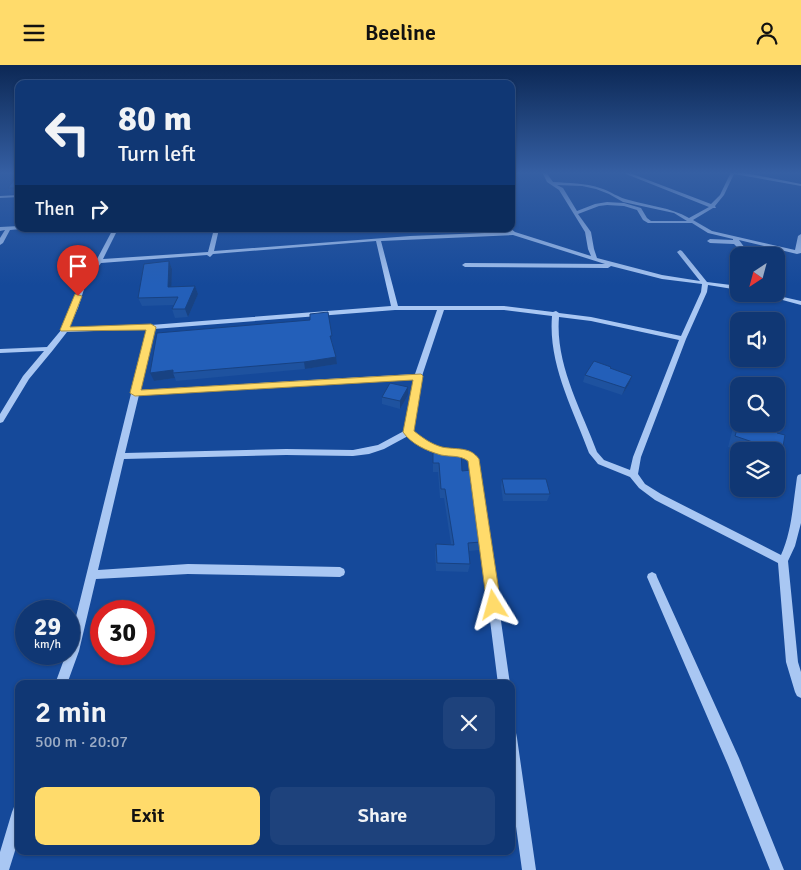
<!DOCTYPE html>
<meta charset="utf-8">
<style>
:root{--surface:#103774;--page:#1e427c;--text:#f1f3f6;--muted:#9cacc5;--line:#305186;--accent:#ffdb6b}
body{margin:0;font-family:Signika,sans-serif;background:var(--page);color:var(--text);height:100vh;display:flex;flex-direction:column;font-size:19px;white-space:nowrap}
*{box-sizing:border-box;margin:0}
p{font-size:16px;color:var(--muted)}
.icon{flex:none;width:28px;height:28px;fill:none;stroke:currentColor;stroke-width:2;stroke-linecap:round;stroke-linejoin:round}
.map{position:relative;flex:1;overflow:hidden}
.panel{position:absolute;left:15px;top:615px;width:500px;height:175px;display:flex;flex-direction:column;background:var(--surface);border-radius:10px;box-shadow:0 1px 4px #0004,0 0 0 1px var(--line)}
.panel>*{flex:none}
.hud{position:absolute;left:15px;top:15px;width:500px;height:152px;border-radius:10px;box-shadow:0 1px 4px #0004,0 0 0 1px var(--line);background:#103774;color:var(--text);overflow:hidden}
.needle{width:32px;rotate:216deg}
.buttons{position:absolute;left:730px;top:182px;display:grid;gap:10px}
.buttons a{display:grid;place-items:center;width:55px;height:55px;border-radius:10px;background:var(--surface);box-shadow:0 1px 4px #0004,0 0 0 1px var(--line);font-size:25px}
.speed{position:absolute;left:15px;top:535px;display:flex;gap:10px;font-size:25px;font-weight:700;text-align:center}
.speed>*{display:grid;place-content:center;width:65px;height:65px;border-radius:50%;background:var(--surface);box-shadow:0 1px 4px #0004,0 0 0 1px var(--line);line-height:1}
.speed small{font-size:12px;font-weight:400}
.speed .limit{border:8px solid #d22;background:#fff;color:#111}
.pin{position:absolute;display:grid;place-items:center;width:42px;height:42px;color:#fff;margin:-51px -21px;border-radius:50% 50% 50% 0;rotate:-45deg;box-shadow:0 0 5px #0007}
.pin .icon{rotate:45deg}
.me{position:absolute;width:55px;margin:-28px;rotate:352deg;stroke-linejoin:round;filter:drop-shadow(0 0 4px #0008)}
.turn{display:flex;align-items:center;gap:18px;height:105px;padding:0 20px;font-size:22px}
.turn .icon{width:65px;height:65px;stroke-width:2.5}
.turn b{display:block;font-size:35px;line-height:42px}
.then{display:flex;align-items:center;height:48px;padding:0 20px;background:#0003;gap:10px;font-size:19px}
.round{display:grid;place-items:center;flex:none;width:52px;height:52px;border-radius:10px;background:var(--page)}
.headline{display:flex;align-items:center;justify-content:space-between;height:85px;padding:0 20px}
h1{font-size:30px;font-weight:600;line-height:38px}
.button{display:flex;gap:10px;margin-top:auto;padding:10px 20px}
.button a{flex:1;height:58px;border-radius:10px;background:var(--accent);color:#111;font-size:20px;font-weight:600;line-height:58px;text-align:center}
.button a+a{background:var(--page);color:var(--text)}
header{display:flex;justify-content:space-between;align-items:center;height:65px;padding:0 20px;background:var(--accent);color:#111;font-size:22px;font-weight:600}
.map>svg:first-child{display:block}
</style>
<header><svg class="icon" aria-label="menu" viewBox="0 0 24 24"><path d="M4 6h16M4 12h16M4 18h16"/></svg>Beeline<svg class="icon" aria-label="person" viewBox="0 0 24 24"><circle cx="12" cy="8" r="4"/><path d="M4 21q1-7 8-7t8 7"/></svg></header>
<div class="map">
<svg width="801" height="805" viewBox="0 0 801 805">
<rect width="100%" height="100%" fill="#15499a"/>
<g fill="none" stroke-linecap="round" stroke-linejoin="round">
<path fill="#a9c7f3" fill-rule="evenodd" d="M542,107H546L553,117C569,118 585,118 600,123C610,126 619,133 629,135C649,141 670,142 689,153L709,142L621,107H627L711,139L720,130L731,107H740L801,119V121L734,109L724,130L715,141L716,143H713L693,155L712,166L795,185L798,171L801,169V188L797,189L739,175L748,187L743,188L734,179L710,178L707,176L710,174L733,175V174L708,168L692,158H648L643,155L637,145L624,141L607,140L599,141L578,149L591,167L594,184L597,193L662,210L700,216L677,187L680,185L682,186L707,217L739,221V225L708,220L707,227L686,274L641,392L638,409L645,419L661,429L781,490C792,466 793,438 797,412L798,410L801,409V458L795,481L788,496L798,597L801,607V633L797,631L795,627L786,597L778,498L655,435L639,423L630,412L598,399L589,388C573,344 548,299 552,251L504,245H444L422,311L412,366C420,374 430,379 441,382C454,386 469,382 478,395L510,619H498L470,396C462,389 453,391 443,389C430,386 418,380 408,371L384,384L369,389L353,391L286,390L124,394L98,505L188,499L340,502L344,504L345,507L344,510L340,512L188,509L96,514L79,586L67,619H55L66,589H69V580L147,264L67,267L53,285L29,314L3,357L0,358V349L23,311L44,286L0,288V284L47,282L62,264L72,243L80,218L96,196L113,164H118L103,194L208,187L214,164H219L214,186L410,171L509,167L508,164H511L515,167L591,191L588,184L585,167L559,125L547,117ZM557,120L582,121L596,124L609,129L623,137L674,148L687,156H651L647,153L641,143L624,138L607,137L595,139L577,146L563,123ZM513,170L605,199L465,198L462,200L465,202L608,203L611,201L662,214L702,219L701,227L681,271L591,252L559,248L556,246L553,247L504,241H398L381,176ZM376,176L391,241L151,260L69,263L78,243L86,218L101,198L207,190L210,192L213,189ZM395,245H437L415,309L140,325L154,264ZM559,252L591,256L679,275L633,392L630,405L604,395L597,387C581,344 555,299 559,252ZM414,314L404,366L378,380L353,385L286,384L125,388L139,330Z
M661,107H665V108L663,109Z
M19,130V132L0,133V131Z
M19,161V164H21L10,165L3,178L0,180V173L5,165L0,166V162Z
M760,229H770L801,236V240Z
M652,507L656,509L657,512L739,693L784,805H770L728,700L647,512L648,509Z
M511,667L516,668L517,673L536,805H522L511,725Z
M19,740V773L9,805H0V787L12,747L14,742Z"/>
</g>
<path fill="#1e529f" d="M19,108V129H11L8,123Z
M169,196L172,204L171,222L195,221L198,229L188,252L175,253L172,244L174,240L142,241L138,233Z
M310,255L333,278H332L337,299L305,304L176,316L175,313L154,316L150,308Z
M610,303L632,311L629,319L622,330L583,317L585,310Z
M408,330L400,344L382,339V332Z
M739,352V359L777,368L782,387L776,394V386H740L728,382L734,359Z
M433,381L462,406L473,418L472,423L481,477L479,485L469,486L470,499L468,507L436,506L435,487L436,479H451L444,433H440L438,407H433Z
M502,414L550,429L547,436H503L501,421Z"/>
<path fill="#184282" d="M169,196L172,204L171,230L168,222Z
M195,221L198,229L188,252L185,244Z
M336,292L337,299L305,304L304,297Z
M173,305V308L175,313L154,316L150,308Z
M632,311L629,319L622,330L625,323Z
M408,322V330L400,344V336Z"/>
<path fill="#235fb9" stroke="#184282" d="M19,108V122L17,123H8Z
M169,196L168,222L195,221L185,244H172L178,232L138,233L144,199Z
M328,247L332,271H330L336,292L304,297L173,308V305L150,308L157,268L310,255V249Z
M594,296L611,302L610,303L632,311L625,323L585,310Z
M390,318L408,322L400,336L382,332Z
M739,358V359H772L778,361L777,368L785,370L782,387L735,371Z
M433,381L461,384L462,406L471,405L473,418H471L481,477L468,478L470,499L437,498L436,479L454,480L445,424H441L439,398H433Z
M502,414H546L550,429H505Z"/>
<linearGradient id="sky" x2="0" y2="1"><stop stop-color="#0c2855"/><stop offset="0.49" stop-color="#355fa3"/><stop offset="1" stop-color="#355fa3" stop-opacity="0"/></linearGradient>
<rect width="801" height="220" fill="url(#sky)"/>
<path fill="#ffdb6b" stroke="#a68e46" d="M75,229L82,231L70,262L151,259L156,262L141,325L421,309L423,311L414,366C423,373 431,379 442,382C456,385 470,381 479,394L501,540L499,545L494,547L489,545L487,540L468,396C460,390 451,392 441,390C427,386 411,379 403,367L413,315L135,331L130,328L146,265L61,266L60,265Z"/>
</svg>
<div class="buttons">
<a><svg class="needle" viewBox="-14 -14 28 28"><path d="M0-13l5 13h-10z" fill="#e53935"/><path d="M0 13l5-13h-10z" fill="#9cacc5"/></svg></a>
<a><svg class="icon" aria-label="sound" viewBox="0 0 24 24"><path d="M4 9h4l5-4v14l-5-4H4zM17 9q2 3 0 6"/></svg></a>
<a><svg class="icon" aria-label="search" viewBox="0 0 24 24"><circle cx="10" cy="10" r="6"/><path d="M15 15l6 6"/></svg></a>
<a><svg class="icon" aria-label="layers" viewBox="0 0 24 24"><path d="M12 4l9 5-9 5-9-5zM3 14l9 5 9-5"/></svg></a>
</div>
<div class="speed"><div>29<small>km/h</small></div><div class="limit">30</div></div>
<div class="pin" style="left:78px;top:231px;background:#d93025"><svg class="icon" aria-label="arrive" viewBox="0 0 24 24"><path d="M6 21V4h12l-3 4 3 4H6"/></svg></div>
<svg class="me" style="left:494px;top:540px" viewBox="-20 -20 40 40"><path d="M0-17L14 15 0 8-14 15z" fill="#ffdb6b" stroke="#fff" stroke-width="4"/></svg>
<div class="hud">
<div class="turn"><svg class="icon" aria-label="left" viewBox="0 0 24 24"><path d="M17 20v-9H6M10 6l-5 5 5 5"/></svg><div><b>80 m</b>Turn left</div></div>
<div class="then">Then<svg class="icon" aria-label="right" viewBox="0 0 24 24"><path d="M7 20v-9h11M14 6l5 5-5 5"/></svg></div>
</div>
<section class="panel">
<div class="headline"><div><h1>2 min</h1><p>500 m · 20:07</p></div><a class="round"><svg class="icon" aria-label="close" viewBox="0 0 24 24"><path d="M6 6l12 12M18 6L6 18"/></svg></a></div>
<div class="button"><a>Exit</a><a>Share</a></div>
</section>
</div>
